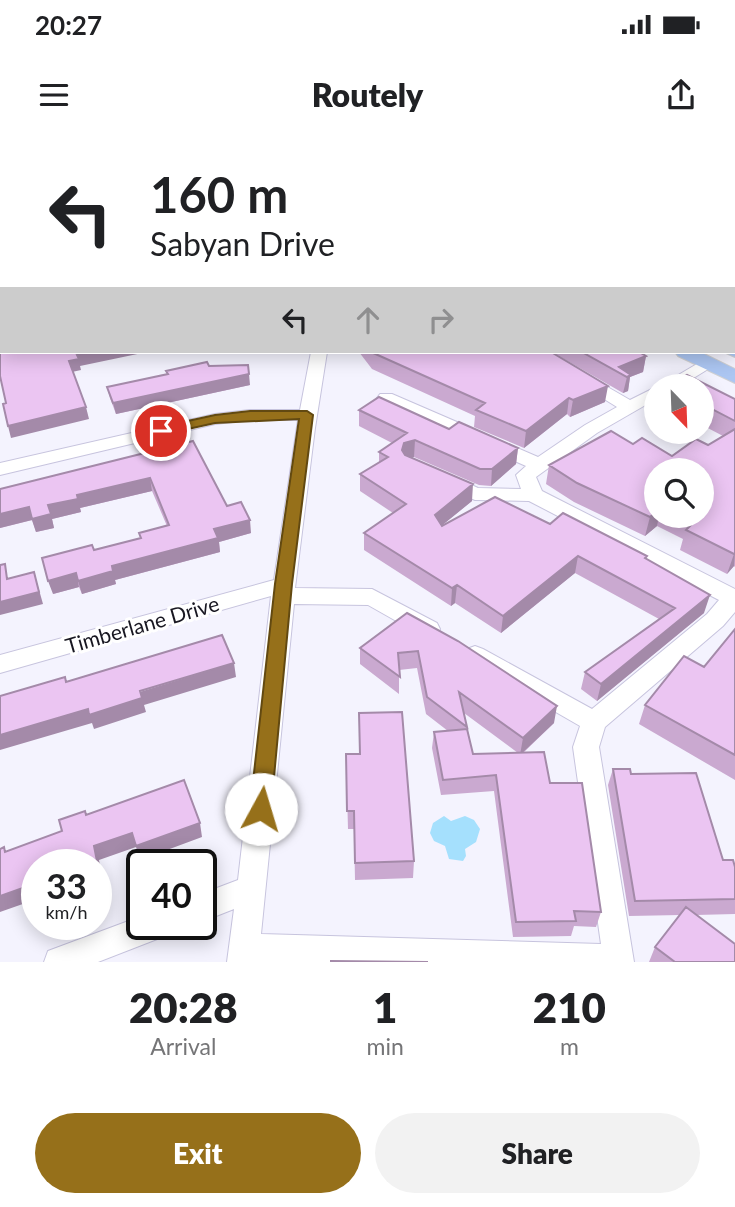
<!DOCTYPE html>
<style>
:root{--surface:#fff;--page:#f2f2f2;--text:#202124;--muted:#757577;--accent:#96701a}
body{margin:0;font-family:Lato,sans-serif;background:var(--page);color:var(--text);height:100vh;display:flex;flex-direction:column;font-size:26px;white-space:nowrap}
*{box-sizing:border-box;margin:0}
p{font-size:23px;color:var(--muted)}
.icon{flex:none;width:38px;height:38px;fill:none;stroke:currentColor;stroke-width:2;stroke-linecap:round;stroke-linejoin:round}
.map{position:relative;height:822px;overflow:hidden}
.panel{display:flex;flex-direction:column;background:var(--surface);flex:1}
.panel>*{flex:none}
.hud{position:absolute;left:0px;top:0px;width:735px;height:214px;box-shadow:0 4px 18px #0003;background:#fff;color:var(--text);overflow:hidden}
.needle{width:46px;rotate:157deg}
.fabs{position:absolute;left:644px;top:234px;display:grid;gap:14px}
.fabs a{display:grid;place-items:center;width:70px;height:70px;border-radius:50%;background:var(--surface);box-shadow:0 4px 18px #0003;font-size:35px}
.speed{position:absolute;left:21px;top:709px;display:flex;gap:14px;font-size:35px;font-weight:700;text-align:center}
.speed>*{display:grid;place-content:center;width:91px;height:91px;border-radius:50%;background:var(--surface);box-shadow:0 4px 18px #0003;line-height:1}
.speed small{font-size:18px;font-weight:400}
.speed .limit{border:4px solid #111;border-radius:10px;background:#fff;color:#111}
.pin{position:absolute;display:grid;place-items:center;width:60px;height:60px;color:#fff;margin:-30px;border:4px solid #fff;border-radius:50%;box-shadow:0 2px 7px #0007}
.me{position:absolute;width:77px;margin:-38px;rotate:6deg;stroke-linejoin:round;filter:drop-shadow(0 0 5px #0008)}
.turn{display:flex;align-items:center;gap:24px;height:147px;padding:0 35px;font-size:32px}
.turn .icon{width:91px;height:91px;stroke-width:2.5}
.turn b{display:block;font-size:49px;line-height:60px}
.lanes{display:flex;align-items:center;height:66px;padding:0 35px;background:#0003;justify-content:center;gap:35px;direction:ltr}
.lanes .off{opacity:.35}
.eta{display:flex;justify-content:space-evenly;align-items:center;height:119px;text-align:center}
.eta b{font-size:42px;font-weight:800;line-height:49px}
.button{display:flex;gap:14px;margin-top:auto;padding:14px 35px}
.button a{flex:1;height:80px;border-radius:42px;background:var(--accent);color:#fff;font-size:28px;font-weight:800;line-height:80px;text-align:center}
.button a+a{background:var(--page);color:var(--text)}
.status{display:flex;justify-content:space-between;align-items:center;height:49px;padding:0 35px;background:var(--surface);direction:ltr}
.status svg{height:19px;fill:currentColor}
header{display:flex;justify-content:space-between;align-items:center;height:91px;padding:0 35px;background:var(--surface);font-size:32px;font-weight:800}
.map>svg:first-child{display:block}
</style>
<div class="status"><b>20:27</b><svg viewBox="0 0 49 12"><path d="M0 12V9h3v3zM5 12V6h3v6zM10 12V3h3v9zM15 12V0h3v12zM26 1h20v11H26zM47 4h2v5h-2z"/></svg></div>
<header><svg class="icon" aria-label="menu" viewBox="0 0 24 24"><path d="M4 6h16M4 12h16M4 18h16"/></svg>Routely<svg class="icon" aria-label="share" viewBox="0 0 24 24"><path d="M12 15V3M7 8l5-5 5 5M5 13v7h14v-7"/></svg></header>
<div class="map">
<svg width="735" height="822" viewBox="0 0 735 822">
<rect width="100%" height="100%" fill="#f4f3fe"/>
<path fill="#a5e0fd" d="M444,676L451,681L465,676L474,680L480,689L476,702L465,709L466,716L463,721L449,719L445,706L434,701L430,693L433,683Z"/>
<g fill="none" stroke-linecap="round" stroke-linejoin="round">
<g stroke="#c7c4de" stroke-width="2">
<path id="minor" d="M86,0H108L85,2Z
M136,0H148V2H137Z
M200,0H221L222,2H202Z
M300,0H312V2H301Z
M733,7H735V13H733Z
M0,11H2V17H0Z
M733,65L735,66V74L733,73Z
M2,78V86L0,87V79Z
M733,81L735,82V90L733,89Z
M0,101H2V109H0Z
M733,109H735L733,118Z
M0,194H2V204H0Z
M311,212H327L315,288L295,448L372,449L437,483L440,489L437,495L429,497L421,495L368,465L294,464L261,794L601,804L573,607L580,586L467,521L463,515L467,509L475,506L483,509L592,569L707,474L719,460L529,361L475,360L440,345L437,341L440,337H454L478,348L521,349L516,335L526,326L380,262L377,258L380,254H392L538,317L585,285L617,267L528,212H547L630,260L656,247V259L597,293L536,337L542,351L735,449V472L723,486L605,587L599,607L634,822H227L234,769L201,782V754L238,740L271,456L0,533V515L274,440L298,280H250L215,284L0,335V323L215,274L250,270H300Z
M707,218L715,223L713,226L679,247H658Z
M142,776V784H174L170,794L98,822H44L48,811Z"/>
</g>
<g stroke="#d1d1d3" stroke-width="2">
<path id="major" d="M0,0H23L2,2V6Z
M391,0H406L407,2H392Z
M733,204H735V217L724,212H733Z
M675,212H700L735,229V243L678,216Z"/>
</g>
<use href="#minor" fill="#fff" fill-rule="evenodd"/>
<use href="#major" fill="#acc6f2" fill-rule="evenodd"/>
</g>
<path fill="#caa9d0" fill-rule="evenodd" d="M457,0H709L708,1L705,2H456Z
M733,22H735V56L733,55Z
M359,212H551L605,262L570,277L567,274L524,308L474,287L475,276L372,229Z
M552,212H639L646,216L643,232L630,237L628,251L623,253Z
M166,231L250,245L116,274L110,258L107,247L167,235Z
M702,247L735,259V427L734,426L727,434L680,410L683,399L657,386L645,396L574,362L546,344L549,325L633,304L672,316L708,305L723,296L702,285ZM656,331L702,376H656Z
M359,270L449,289L518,308L516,324L491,346L479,345L414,317H412L472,361L442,385L550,384L647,416L646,419L704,473L597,561L581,549L585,532L659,479L575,433L501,493L455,463L451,466L364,410V393L393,373L360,351V334L379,323V312L392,303L359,286Z
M193,301L227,366L251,393L219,402L220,412L115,440L116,444L82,454L79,447L53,454L94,410L140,398L139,393L167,386L152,351L80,368L81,372L52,379L54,388L36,392L32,380L0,388V349Z
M407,473L554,583L523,613L550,643L601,772L596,787L574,786L571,796L513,797L494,651L441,655L432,608L434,592L448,591L426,574L417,528L399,530V554L360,524V508ZM464,573L518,613L473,614Z
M735,489V640L639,584L645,565L704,527Z
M346,614L414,721L413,738L355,740L354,689H348Z
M613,629L631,634L723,720L735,727V774L696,775L735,822H649L655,807L680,775L629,776L608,645Z"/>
<path fill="#a48aa9" d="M612,0H709L708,1L705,2H612Z
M2,167V179H0V168Z
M92,212H147L80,226L81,230L72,232L69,221L77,215Z
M646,216L643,232L630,237L628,251L623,253L627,237L619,227Z
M249,234L250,245L116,274L113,263Z
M608,246L605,262L570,277L573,260Z
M569,258L567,274L524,308L526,291Z
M86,267L89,279L11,298L8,286Z
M415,300L414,317L404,320L402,310L404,303Z
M518,308L516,324L491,346L492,329Z
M150,338L152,351L80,368L81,372L52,379L54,388L36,392L32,380L0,388V374L29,367L48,365L77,355Z
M473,344L472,361L434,392L435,375Z
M656,372V376H659L657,386L645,396L650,377Z
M250,380L251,393L219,402L220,412L115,440L116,444L82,454L78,441L112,426L214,389Z
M735,413L734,426L727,434L734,414Z
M578,416L575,433L501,493L503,476Z
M34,432L43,464L0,475V462Z
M76,433L79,447L53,454L48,441Z
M457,445L455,463L451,466L452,448Z
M710,455L704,473L597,561L601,544Z
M234,523L236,537L144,565L146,572L94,589L92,583L0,610V595Z
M557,566L554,583L520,615L523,598Z
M200,683L202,697L140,720L136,707L99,720L102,735L96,737V724H87L94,706L132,693Z
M37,743V759L0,772V756Z"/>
<path fill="#ebc5f2" stroke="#a48aa9" stroke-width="2" d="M482,0H625L628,2H484Z
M733,22H735V46L733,45Z
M0,111H2V167L0,168V143L2,136H0Z
M0,212H92L77,215L79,219L69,221L86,267L8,286L3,264L6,263L0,236Z
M371,212H551L608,246L573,260L569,258L526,291L476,270L485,263Z
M582,212H639L646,216L619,227L631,235L627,237Z
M207,222L209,226L248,225L249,234L113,263L107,247L168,234L166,231Z
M687,235L735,259V281L702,264V247H665Z
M379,257L449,289L459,282L518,308L492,329H480L415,300L404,303L402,310L405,315L473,344L435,375L442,386L495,357L550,384L563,373L647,416L645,418L710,455L601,544L585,532L675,468L578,416L503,476L457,445L452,448L364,393L406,364L360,334L388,317L379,312L407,293L359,270Z
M735,289V413L734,414L686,390L694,382L683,376H702V331H656V372L650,377L577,343L549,325L611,291L633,304L642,298L672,316L696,299L708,305Z
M193,301L227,366L241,362L250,380L214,389L218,398L112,426L113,431L78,441L76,433L48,441L42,418L92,405L94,410L141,398L139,393L169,385L150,338L77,355L78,359L48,365L51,374L32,379L29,367L0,374V349Z
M5,424L7,439L34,432L39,452L0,462V425Z
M407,473L458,501L557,566L523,598L459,552L467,587L427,557L418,511L398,513L400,537L360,508Z
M735,489V615L645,565L684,516L704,527Z
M222,495L234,523L140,551L142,558L89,575L88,569L0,595V556L65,537L66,542Z
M402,572L414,721L355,723L354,671H347L346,614H360L359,573Z
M467,589L473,614L544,612L550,643H582L601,772L574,771L576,781L516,782L496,635L443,640L434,592Z
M613,629H630L631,634L696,633L723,720H733L735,727V759L635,761Z
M184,640L200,683L136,706L132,693L94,706L97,721L87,724H37V743L0,756V709L4,707L5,712L62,691L59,680L85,671L86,675Z
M686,767L735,804V822H675L655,807Z
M331,821L428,822H331Z"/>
<path fill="#96701a" stroke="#624911" stroke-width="2" d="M250,271H307L313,275L292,444L271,669L268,675L261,678L253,675L250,669L275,444L299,279L215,283L161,295L154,291L156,288L215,275Z"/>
<g text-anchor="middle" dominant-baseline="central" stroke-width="6" stroke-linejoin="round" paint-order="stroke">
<g font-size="21" fill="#181721" stroke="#fff">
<text transform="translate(142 484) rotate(-16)">Timberlane Drive</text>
</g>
</g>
</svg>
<div class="fabs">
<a><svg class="needle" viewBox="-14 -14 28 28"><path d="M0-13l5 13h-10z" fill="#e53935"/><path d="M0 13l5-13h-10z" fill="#757577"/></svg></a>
<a><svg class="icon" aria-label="search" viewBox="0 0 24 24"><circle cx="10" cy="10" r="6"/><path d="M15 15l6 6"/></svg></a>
</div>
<div class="speed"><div>33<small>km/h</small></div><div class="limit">40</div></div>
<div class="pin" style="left:161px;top:291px;background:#d93025"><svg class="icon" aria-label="arrive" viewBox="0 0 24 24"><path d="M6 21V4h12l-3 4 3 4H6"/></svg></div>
<svg class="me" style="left:261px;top:669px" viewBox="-20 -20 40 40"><circle r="19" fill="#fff"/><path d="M0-13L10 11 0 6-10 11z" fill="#96701a"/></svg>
<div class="hud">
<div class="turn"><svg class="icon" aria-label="left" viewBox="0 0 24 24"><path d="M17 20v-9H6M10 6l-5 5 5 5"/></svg><div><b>160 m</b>Sabyan Drive</div></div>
<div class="lanes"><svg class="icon" aria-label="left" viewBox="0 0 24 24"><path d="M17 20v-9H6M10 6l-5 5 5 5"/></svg><svg class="icon off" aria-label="ahead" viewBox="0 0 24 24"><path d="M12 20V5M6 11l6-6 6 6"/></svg><svg class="icon off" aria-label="right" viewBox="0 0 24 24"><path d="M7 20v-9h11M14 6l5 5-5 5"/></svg></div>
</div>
</div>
<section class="panel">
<div class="eta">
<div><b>20:28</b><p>Arrival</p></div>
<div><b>1</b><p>min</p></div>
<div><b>210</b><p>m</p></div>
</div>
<div class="button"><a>Exit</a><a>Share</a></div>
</section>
